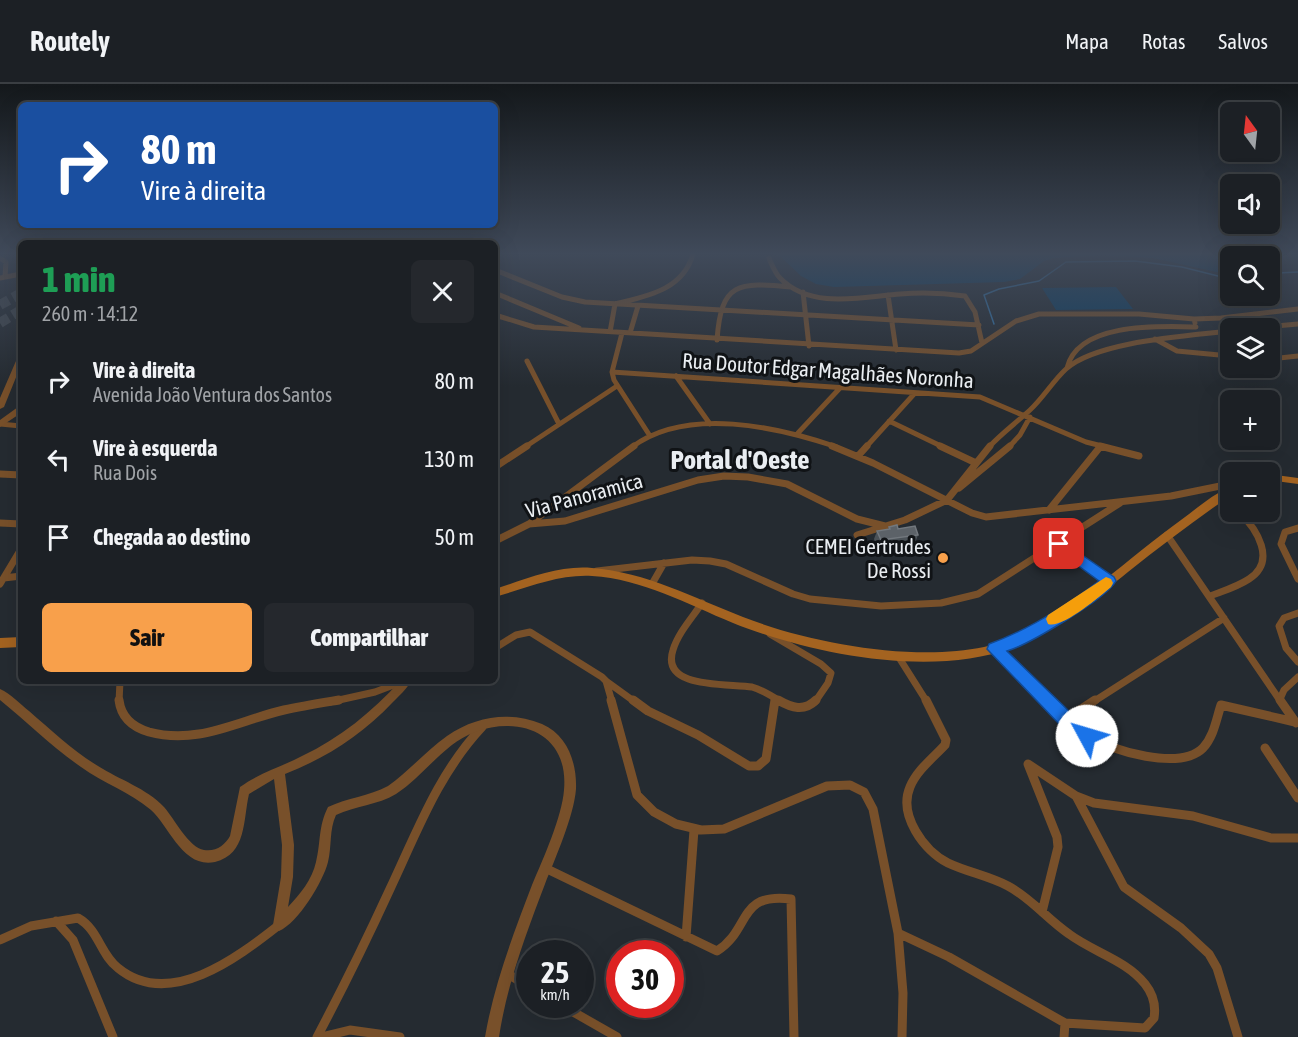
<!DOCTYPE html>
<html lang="pt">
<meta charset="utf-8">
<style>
:root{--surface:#1c2025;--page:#25282d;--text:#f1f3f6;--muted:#a0a3a7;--line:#3a3e42;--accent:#f8a04b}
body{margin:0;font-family:"Asap Condensed",sans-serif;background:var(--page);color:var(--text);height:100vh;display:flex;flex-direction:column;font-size:22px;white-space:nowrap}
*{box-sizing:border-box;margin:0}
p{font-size:20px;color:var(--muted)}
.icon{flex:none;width:33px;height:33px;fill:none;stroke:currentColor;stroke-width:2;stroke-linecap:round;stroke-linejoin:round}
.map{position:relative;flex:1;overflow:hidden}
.sheet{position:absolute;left:18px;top:156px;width:480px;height:444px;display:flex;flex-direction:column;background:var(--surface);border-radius:9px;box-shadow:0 6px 24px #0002,0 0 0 2px var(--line)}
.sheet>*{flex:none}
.banner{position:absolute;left:18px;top:18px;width:480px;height:126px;border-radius:9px;box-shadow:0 6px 24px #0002,0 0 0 2px var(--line);background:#1a4fa0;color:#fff;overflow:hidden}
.needle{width:39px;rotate:345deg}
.buttons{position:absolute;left:1220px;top:18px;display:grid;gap:12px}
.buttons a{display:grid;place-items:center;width:60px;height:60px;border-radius:9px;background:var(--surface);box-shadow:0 6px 24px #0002,0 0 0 2px var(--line);font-size:30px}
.speed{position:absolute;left:516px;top:856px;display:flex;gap:12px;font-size:30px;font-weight:700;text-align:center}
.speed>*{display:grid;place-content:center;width:78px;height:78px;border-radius:50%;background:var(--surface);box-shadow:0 6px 24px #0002,0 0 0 2px var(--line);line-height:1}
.speed small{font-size:15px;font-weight:400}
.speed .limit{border:9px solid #d22;background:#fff;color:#111}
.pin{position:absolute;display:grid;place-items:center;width:51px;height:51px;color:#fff;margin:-26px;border-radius:12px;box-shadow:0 3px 9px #0006}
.me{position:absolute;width:66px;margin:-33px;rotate:309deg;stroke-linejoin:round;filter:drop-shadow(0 0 4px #0008)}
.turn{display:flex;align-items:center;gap:21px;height:126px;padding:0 24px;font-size:27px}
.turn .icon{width:78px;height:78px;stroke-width:2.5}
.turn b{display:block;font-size:42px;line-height:51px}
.round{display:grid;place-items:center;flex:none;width:63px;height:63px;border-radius:9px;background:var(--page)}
.summary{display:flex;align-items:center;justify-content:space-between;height:102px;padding:0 24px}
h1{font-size:36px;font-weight:800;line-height:45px;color:#1e9e55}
.primary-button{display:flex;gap:12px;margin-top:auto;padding:12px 24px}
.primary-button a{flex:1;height:69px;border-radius:9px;background:var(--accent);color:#111;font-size:24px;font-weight:800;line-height:69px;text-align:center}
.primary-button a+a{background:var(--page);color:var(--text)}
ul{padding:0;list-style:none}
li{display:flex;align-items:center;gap:18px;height:78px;padding:0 24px}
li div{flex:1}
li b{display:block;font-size:22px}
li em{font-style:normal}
header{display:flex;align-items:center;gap:36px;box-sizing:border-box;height:84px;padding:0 30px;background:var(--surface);border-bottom:2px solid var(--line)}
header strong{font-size:28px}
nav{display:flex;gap:33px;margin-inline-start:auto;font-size:21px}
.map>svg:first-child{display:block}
</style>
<header>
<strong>Routely</strong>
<nav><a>Mapa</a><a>Rotas</a><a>Salvos</a></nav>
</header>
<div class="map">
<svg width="1298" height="953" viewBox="0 0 1298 953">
<rect width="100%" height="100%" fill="#252b31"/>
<path fill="#083d63" d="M773,170H1298H1284L1269,181V172H1230V191L1153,174L1103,171L1054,174L1044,177L1020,195L1004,198L834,203L816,200L801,192L780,172Z
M1116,203L1133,225L1056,226L1042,204Z"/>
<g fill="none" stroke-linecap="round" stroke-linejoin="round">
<path stroke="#3375ac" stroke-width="1.5" d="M1278,189L1298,188
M1269,202L1274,200L1273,190
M994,240L984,211L999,205L1039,197L1066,178L1135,177L1182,183L1230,195"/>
<path stroke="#42484e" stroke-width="10" stroke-dasharray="10 5" stroke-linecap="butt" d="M0,221L21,209
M0,239L21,226"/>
<path stroke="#78502a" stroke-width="5" d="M0,174L6,178L5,193
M769,174C772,181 775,189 780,194C811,226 862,213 900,210C922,208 944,209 965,212L975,228L982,259
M495,186L562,213L585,218L979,241
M0,194L21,190
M803,208L809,262
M495,209L579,244
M888,211L896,266
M495,231L534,243L959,269L971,267L1016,237L1039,230H1139L1194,235
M1195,239L1194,235L1221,234L1298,225
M1255,244L1298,240
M610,248L615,220C647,212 683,206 693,170
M622,249L612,288L614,296L650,352
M630,249L638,222
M1155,255L1177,267L1230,272
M717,256C721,198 738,198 791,203
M1269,275L1298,272
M527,277L559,340
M1067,284C1078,238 1159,242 1196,243
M612,288L980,313L1086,358L1106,363
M676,292L710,340
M889,337L943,363
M0,340L21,342
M798,349L840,304
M525,363L617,302
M632,363C687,322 778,343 837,363
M866,363L915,309
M989,363C1002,349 1016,339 1030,326C1043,314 1053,297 1066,285C1097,257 1189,252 1230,247
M1009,363L1020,351L1030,333"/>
<path stroke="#78502a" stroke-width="7" d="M832,362L873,379L972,429L986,433L1171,412L1230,400
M940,362L976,379
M1100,362L1139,372
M858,372L867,362
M495,383L527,362
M0,390L21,391
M959,404L1010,362
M1222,412L1230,420
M1049,426L1100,363
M0,439L21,440
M529,440L634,362
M1298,444L1285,448L1281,460L1298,495
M857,451L905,436L947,416L990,362
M1167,451L1281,618
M495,457L529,440L565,437L698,396L724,392L748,393L787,400L857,435L885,442
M1059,460L1109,497
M597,487L692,476L710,477L726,480L793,510L810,515L881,522L941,519L978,510L1120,419
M4,494L21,492
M0,500L21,465
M652,500L664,479
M1210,512C1223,507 1237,503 1249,495C1277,477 1257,445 1239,428
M702,519C692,534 678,549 673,566C660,606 730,599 752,603C762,606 772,612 781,618
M1298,529L1284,534L1279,542L1286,564L1298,578
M770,550L821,580L831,589L828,599L815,618
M495,564L516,551L530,548L602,593L606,597L612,618
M995,565L1046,618
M898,572L927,618
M606,597L635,618
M1280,615L1284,606L1298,593
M119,618L120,597
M330,618L375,608L404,597
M775,618V615
M1093,618L1224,534"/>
<path stroke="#78502a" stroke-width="9" d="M119,616C121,633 132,643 149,648C198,661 237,637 284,626C302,622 321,619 339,616
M611,616L637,711L654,728L676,740L701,746L724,745L827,702L850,701L864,708L873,725L898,849L903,909L902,953
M633,616L648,627L698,651L749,682H758L766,675L775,616
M778,616C792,624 804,628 816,616
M926,616L946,656L945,661C933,674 917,686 910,703C898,731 924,767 948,779C967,788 989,792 1008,802C1031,814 1047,835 1069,850C1093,868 1126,876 1145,900C1153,910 1156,922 1154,934L1145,944L1065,939L1064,953
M1044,616C1058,629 1071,642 1088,652C1112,667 1180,687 1203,664C1214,652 1216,636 1221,621L1295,638
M1280,616L1296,639
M1066,635L1095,616
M1265,664L1298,714
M1076,712L1124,803L1181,844L1209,870L1217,884L1238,953
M545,784L717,867C751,846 737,808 791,815L794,953
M1042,828L1058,763L1057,753L1028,680L1076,712L1094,719L1193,732L1271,754H1298
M56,837L73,856L113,953
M898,849L949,873L1065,939
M686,853L694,746
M0,856L31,842L78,834C99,846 100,870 118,884C169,926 237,874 279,841
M506,889L530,903
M561,921L617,953
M317,953C343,904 367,855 390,805C417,748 438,690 482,643
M321,953L350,946L400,953"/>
<path fill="#78502a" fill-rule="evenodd" d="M19,270H21V281L4,323L0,325V314Z
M18,323H21V329L0,343V336Z
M400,597H411C407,605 399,612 393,618C362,651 326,674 285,690L294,761L293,793L288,823C300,810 312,796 316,778C321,758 318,743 328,723C347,714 369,712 388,702C409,687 426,667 447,652C476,632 510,627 542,640C568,651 577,680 576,705C574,732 555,775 545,800C526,850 507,900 499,953H485C494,900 513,851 532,801C543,775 562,733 564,706C569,651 522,631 475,648C443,660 424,692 396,710C378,721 355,722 336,731C329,746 332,762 328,778C323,798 298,839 279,847L275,845L273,841L281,793L282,761L274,695L249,710C243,736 247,770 215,778C183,785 169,742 151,726C130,708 103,699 81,683C52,663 27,638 0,616V605C11,610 20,620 29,627C51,646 73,667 98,682C120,696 146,704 164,723C174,734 189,764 204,766C216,768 225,761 230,752L240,703C259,689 281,683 302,672C340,654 372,628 400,597Z"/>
<path fill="#a46320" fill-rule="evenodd" d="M1269,390L1298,394V400L1269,396Z
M1230,403V412C1195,436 1162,461 1128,488C1093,516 1055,549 1012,564C930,594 811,570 733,539C687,520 642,495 592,492C559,490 526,504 495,513V505C526,495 559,481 592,484C646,488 694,514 743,533C809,559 913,578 984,563C1055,547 1122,478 1181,436C1196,425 1213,410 1230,403Z
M21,553V563L0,564V554Z"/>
</g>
<path fill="#4b5258" d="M889,443L898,445L918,451L915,459L877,464L874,455L877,447L888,445Z"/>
<path fill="#5c6268" stroke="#72787e" stroke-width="1.5" d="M897,441L898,445L915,442L918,451L881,456L877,447L890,445L889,443Z"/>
<linearGradient id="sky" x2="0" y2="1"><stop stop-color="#14181b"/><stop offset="0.56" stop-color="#404a5a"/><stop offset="1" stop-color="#404a5a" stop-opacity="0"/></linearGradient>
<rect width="1298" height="303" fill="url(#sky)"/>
<path fill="#1a73e8" stroke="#114b97" stroke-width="1.5" d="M1059,455L1114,493L1116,497C1106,515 1028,561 1007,567L1072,630L1093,647L1095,652L1093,657L1087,660L1060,641L987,565L989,560C1028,546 1066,522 1099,497L1054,464L1052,460Z"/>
<path fill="#f59e0b" d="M1106,493L1111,495L1113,499L1111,503C1099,513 1062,545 1048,540L1046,535L1048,531Z"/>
<circle fill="#f8a04b" stroke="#101316" stroke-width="2" cx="943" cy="474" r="6"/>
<g text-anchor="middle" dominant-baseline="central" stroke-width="6" stroke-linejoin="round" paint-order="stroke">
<g font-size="21" fill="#e9edf1" stroke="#101316">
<text transform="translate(828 286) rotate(4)">Rua Doutor Edgar Magalhães Noronha</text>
<text transform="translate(584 411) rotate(-15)">Via Panoramica</text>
</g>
<g font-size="21" fill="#e9edf1" stroke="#101316" text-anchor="end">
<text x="931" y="462">CEMEI Gertrudes<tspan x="931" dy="24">De Rossi</tspan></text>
</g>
<g font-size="27" font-weight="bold" fill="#e9edf1" stroke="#101316">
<text x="740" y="375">Portal d'Oeste</text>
</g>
</g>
</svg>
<div class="buttons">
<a><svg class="needle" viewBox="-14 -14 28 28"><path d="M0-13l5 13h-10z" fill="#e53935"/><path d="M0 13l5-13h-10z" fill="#a0a3a7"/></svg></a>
<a><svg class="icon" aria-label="sound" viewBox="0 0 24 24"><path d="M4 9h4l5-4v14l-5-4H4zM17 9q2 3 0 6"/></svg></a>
<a><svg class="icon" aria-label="search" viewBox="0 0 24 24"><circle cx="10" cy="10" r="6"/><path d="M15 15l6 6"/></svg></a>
<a><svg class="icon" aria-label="layers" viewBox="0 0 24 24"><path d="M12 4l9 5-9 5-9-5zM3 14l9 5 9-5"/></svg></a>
<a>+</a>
<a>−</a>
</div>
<div class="speed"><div>25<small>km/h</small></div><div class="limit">30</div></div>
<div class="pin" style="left:1059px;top:460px;background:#d93025"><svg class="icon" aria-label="arrive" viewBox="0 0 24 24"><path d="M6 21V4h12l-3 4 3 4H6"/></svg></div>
<svg class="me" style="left:1087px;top:652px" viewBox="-20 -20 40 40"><circle r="19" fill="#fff"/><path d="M0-13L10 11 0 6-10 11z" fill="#1a73e8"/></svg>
<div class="banner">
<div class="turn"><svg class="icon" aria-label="right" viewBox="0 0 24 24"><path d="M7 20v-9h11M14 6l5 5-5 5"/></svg><div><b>80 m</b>Vire à direita</div></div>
</div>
<section class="sheet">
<div class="summary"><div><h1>1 min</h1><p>260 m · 14:12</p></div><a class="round"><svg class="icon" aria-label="close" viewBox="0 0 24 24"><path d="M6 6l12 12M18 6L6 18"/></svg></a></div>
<ul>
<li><svg class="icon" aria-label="right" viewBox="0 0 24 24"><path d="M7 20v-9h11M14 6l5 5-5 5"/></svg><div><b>Vire à direita</b><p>Avenida João Ventura dos Santos</p></div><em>80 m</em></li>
<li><svg class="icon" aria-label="left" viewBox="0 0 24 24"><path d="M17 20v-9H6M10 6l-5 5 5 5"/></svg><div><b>Vire à esquerda</b><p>Rua Dois</p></div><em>130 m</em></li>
<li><svg class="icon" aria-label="arrive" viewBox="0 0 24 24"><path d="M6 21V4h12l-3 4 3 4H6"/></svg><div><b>Chegada ao destino</b></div><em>50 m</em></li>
</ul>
<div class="primary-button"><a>Sair</a><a>Compartilhar</a></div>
</section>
</div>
